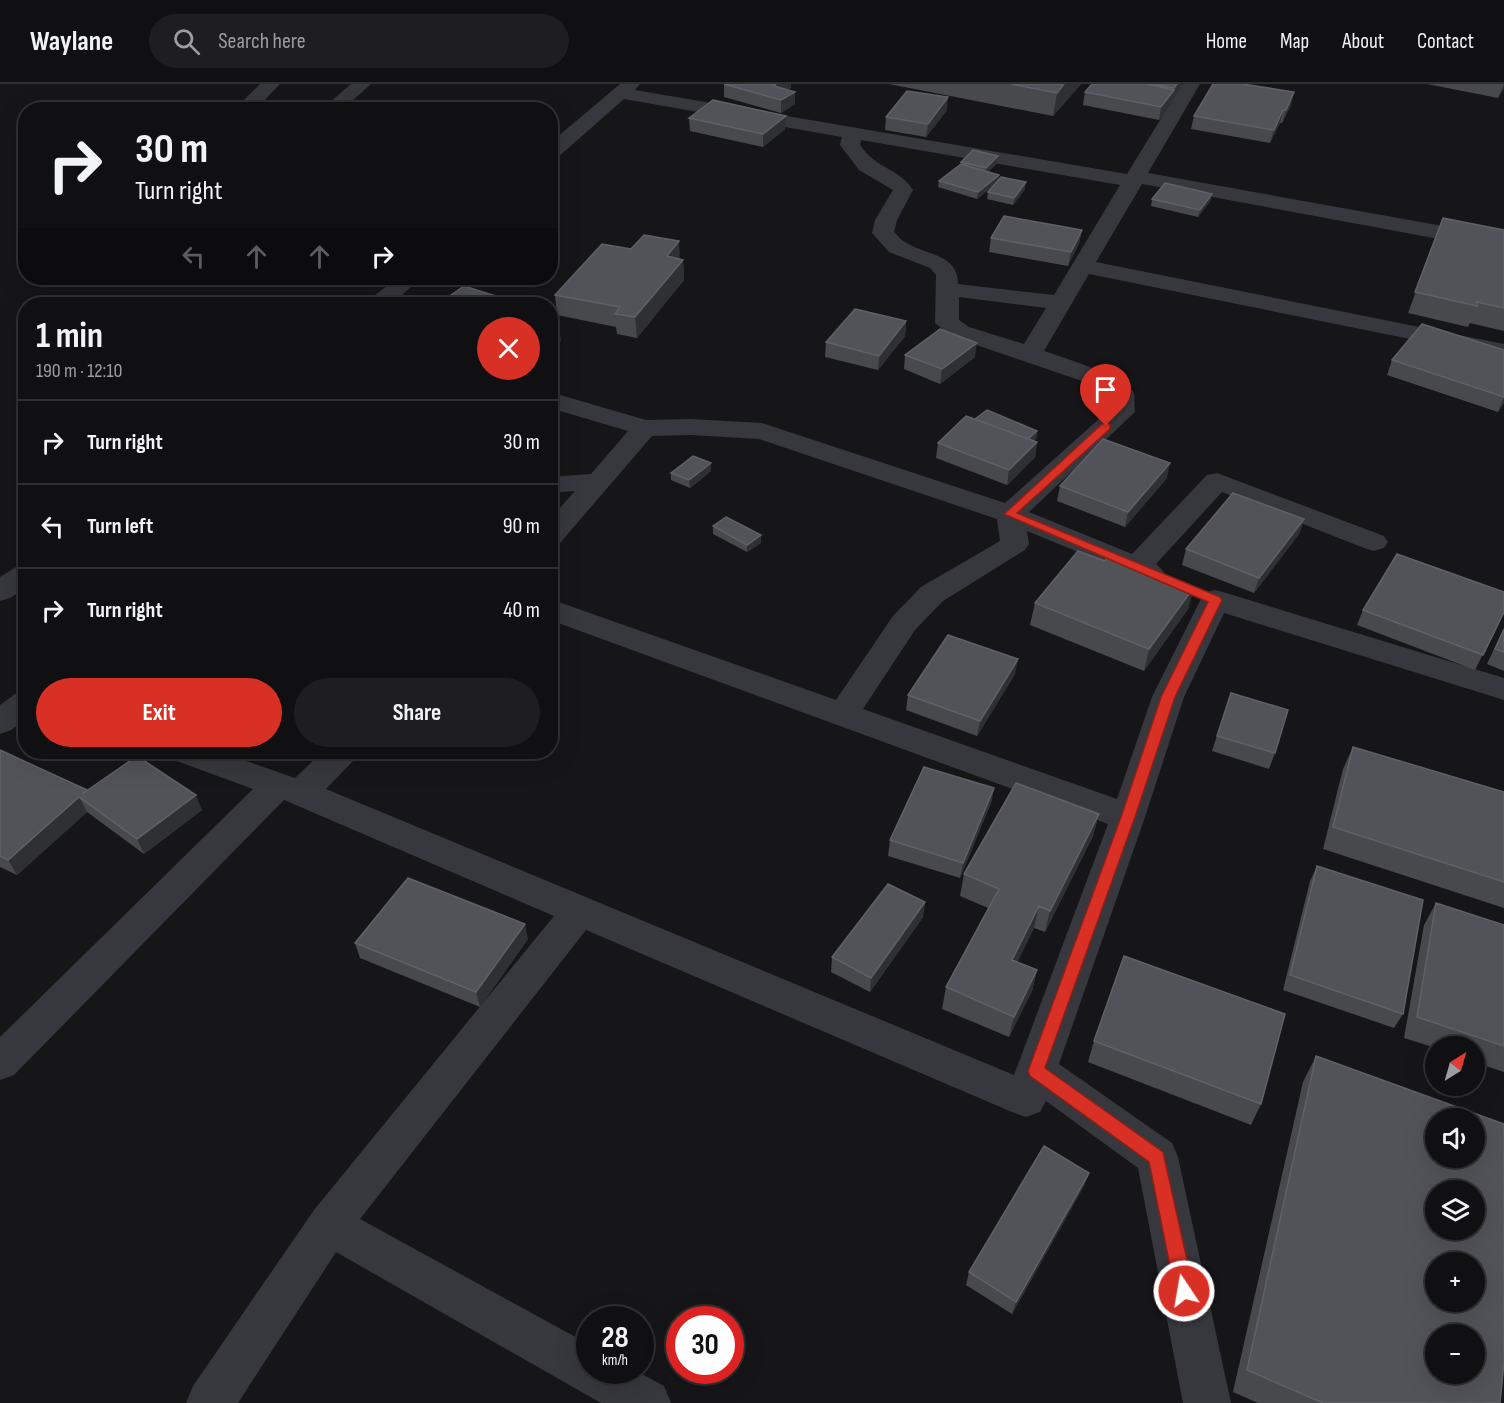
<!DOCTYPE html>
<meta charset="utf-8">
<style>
:root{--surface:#101012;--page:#1e1e20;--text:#f1f3f6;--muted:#9c9d9f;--line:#303032;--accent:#d93025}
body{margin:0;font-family:"Sofia Sans Condensed",sans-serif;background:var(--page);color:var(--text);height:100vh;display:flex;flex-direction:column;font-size:22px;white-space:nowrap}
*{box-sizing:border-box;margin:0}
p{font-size:20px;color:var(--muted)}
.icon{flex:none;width:33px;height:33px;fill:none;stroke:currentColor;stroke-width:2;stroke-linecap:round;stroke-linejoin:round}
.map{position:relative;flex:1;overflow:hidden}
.sheet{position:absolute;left:18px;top:213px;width:540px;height:462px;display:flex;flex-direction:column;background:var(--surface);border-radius:24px;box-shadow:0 6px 24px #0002,0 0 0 2px var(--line)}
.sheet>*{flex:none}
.top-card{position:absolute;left:18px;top:18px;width:540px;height:183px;border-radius:24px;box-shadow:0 6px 24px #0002,0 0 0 2px var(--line);background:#101012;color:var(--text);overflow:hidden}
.needle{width:39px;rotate:37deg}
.buttons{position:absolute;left:1425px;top:952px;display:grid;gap:12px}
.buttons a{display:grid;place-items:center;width:60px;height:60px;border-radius:50%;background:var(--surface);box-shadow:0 6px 24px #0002,0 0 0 2px var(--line);font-size:30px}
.speed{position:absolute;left:576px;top:1222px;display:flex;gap:12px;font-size:30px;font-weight:700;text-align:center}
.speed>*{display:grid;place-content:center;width:78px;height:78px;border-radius:50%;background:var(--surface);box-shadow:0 6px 24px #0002,0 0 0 2px var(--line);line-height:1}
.speed small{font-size:15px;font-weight:400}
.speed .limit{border:9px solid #d22;background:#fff;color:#111}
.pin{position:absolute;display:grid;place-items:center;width:51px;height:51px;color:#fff;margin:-62px -26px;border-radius:50% 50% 50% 0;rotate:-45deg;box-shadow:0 0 6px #0007}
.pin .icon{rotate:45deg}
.me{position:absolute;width:66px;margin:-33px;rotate:348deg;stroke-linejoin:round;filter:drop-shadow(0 0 4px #0008)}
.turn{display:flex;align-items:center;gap:21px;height:126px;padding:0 18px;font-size:27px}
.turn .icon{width:78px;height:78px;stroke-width:2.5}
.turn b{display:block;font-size:42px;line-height:51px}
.lanes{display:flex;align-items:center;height:57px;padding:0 18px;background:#0003;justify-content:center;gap:30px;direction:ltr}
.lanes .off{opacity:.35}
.round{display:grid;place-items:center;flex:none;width:63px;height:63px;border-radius:32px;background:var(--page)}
.head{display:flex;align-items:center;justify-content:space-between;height:102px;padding:0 18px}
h1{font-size:36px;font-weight:700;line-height:45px}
.action{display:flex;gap:12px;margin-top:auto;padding:12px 18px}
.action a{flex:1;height:69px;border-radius:36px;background:var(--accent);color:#fff;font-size:24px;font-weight:700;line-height:69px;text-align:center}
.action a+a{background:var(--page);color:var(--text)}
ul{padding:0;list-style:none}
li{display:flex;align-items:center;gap:18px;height:84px;padding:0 18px;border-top:2px solid var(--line)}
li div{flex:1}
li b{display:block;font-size:22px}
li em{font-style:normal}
header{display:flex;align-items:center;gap:36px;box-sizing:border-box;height:84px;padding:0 30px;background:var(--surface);border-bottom:2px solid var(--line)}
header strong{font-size:28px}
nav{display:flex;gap:33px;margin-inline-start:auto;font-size:21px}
.search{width:420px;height:54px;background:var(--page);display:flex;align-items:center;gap:15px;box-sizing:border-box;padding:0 21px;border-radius:33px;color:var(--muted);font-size:22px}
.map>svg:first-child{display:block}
</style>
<header>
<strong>Waylane</strong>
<div class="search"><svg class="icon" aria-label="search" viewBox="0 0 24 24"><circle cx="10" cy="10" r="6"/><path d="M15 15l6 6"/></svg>Search here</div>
<nav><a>Home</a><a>Map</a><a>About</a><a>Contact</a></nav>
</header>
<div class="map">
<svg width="1504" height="1319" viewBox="0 0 1504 1319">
<rect width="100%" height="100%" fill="#161618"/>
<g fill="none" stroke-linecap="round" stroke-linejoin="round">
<path fill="#37383d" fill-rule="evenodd" d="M260,0H280L255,26H234Z
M351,0H371L342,26H321Z
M620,0H640L635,6L1127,90L1182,0H1200L1148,89L1504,153V167L1142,100L1096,178L1504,260V274L1089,190L1044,267C1061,273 1128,293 1134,309C1135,314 1134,322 1135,328L1029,428L1132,470L1207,391L1217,389L1384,452L1388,458L1384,464L1374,467L1364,464L1222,408L1156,480L1164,488L1159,495L1149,497L1027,447L1029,460L1025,466L943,517L915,546L863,625L1117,715L1152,613L1204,509L1215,506L1226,509L1504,594V616L1224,529L1184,613L1145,733L1059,980L1172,1059L1178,1073L1231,1319H1183L1138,1084L1046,1017L1040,1028L1026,1033L1012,1028L586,846L360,1135L590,1261V1287H636L664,1302L671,1319H601L336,1168L238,1319H186L193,1302L314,1126L554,832L284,716L14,991L0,996V953L253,705L174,676L170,668H220L295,694L322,668H358L354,676L326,705L1014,991L1108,740L550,536V515L836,616L893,532L921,503L1000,457L997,435L759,355L691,351L652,352L560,459L550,462V435L575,407L550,409V393L591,390L628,347L550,324V308L646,336L691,335L762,339L1005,419L1109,326V312L1085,298L953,253L935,239L936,191L930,184L889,168L872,149L875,136L893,106L859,86L840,61L842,53L624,15L557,74L550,76V59ZM861,56L1120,101L1054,211L958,200C958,169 924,171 905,158C901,156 897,151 894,148L897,136L913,106C898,83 877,86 860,61ZM959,213L1046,224L1024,260L969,243L959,236Z
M397,194H421L392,220H367L370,215Z
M26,481V504L10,514L0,517V493L16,483Z
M26,607V635L11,646L0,650V621L15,610Z"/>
</g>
<path fill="#47494d" d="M724,0L791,4L788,6L795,20L781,29L724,13Z
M889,0H1081L1053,32Z
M1092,0H1181L1180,5L1172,16V19L1159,36L1083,21L1085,8Z
M1427,0H1504V4L1498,14Z
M1291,21L1282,39H1280L1270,59L1191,45L1194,32Z
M947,26L926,53L885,46L886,33Z
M689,34L785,45L763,63L690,47Z
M998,72L997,79L988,88L999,91V95L1025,105L1013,121L987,115L988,108L993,102L977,115L938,103L939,97L961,80V78Z
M1152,115L1211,116L1198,133L1151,122Z
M1443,134L1504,146V247L1470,239L1468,243L1408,229Z
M1082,146L1079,159L1068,182L989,168L991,154Z
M680,175L683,176L684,196L637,254L617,250L616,243L557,231L555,211Z
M906,237L905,252L878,286L825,273L826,258Z
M1504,266V319L1498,328L1387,291L1392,276Z
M905,271L975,273L940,300L904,285Z
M975,335L1037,347L1036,355L1033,357L1037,358L1035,373L1007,401L936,374L938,359Z
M711,379V387L690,404L671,396V389Z
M1167,394L1125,443L1057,417L1060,402Z
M1304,435L1299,450L1254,509L1182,481L1186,465Z
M713,442L761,459L747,468L713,450Z
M1105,477L1194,503L1188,525L1144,587L1030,541L1035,519Z
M1363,526L1504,528L1475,586L1357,541Z
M1504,544V587L1487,580Z
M1015,590L977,652L906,626L908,611Z
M1231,609L1275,669L1269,685L1212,667Z
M1353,663L1504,708V824L1323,765L1343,685Z
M0,666L87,706L202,726L144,770L87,728L17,791L0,783Z
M994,704L991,719L960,794L888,772L890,756Z
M1099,730L1093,752L1045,848L1034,844L1017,878L1037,886L1032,907L1009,953L942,925L946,903L988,824L960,812L964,790Z
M1317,782L1403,930L1394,944L1283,906L1310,797Z
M925,818L923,833L870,908L831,888L832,873Z
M1436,819L1504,841V988L1474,978V963H1436V964L1404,954L1424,841Z
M528,855L480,923L360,874L355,859Z
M1094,957L1261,1020L1251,1041L1088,978Z
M1316,972L1500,1319H1258L1233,1308L1303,998Z
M1089,1089L1084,1102L1012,1230L966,1201L969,1188Z"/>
<path fill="#2f3033" d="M776,0H791V4L774,14V2Z
M1064,0H1081L1053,32L1057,9Z
M1177,0H1181L1180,5L1172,16V19L1159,36L1161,23L1174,7Z
M1504,0V4L1498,14Z
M795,8V20L781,29V16Z
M1294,8L1291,21L1282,39L1286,26Z
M948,13L947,26L926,53L928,40Z
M1283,26L1280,39L1270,59L1274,46Z
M786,32L785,45L763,63V50Z
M998,72L997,79L985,91L986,84Z
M999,91V98L977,115L978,108Z
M1026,98L1025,105L1013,121L1014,114Z
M1212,110L1211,116L1198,133L1200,126Z
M1082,146L1079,159L1068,182L1071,168Z
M679,157L680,177L667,172Z
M683,176L684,196L637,254L635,233Z
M499,213L500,220H489Z
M906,237L905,252L878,286L879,272Z
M559,243L561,257L550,267V251Z
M977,259L975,273L940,300L942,285Z
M1504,313V319L1498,328Z
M1037,347L1036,355L1021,367L1022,359Z
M1037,358L1035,373L1007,401L1009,386Z
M711,379V387L690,404L689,396Z
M1170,379L1167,394L1125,443L1128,428Z
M1304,435L1299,450L1254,509L1259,494Z
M761,451V459L747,468V461Z
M1194,503L1188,525L1144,587L1149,565Z
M1018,575L1015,590L977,652L980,637Z
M994,704L991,719L960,794L963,779Z
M196,711L202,726L144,770L137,755Z
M79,713L87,728L17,791L8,776Z
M1099,730L1093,752L1045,848L1050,827Z
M925,818L923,833L870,908L871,894Z
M1039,822L1034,844L1008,898L1012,876Z
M525,840L528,855L480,923L476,908Z
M1037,886L1032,907L1009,953L1014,933Z
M1089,1089L1084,1102L1012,1230L1016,1218Z"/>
<path fill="#525359" stroke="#5f6168" stroke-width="1.5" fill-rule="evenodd" d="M724,0H776L774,2L795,8L781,16Z
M1011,0H1064L1057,9Z
M1092,0H1147L1174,6L1161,23L1085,8Z
M1150,0H1177L1174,4Z
M1213,0H1243L1294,8L1286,26H1283L1274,46L1194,32Z
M907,7L948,13L928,40L886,33Z
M713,16L786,32L763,50L689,34Z
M973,66L998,72L986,84L961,78Z
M961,80L999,91L978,108L939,97Z
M1001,93L1026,98L1014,114L988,108Z
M1165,99L1212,110L1200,126L1152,115Z
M1004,132L1082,146L1071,168L991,154Z
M1443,134L1504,146V224L1477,218V222L1415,208Z
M644,151L679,157L667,172L683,176L635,233L615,230L620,223L555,211L602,160L631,165Z
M464,202L499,213L489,220H449L441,218Z
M855,225L906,237L879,272L826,258Z
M1422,240L1504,266V313L1392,276Z
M550,241L559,243L550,251Z
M940,245L977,259L942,285L905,271Z
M987,326L1037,347L1028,355L975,335Z
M966,332L1037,358L1009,386L938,359Z
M1103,355L1170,379L1128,428L1060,402Z
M693,372L711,379L689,396L671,389Z
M1233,409L1304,435L1259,494L1186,465Z
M726,433L761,451L747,461L713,442Z
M1078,467L1105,477L1109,471L1194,503L1149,565L1035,519Z
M1397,470L1504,508V528L1483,571L1363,526Z
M1504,545V568L1495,565Z
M948,551L1018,575L980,637L908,611Z
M1231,609L1288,626L1275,669L1217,652Z
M1353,663L1504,708V798L1333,743Z
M0,666L87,706L82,710L137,672L196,711L137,755L79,713L8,776L0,772Z
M924,683L994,704L963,779L890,756Z
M1016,699L1099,730L1050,827L1039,822L1012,876L1037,886L1014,933L946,903L999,805L964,790Z
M1317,782L1423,816L1403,930L1290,891Z
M408,794L525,840L476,908L355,859Z
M888,800L925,818L871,894L832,873Z
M1436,819L1504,841V962L1417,933Z
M1124,872L1285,930L1261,1020L1094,957Z
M1316,972L1504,1040V1278L1500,1319H1323L1247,1286ZM1436,1035H1474V1074H1436ZM1436,1107H1474V1146H1436ZM1436,1179H1474V1218H1436ZM1436,1251H1474V1290H1436Z
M1044,1062L1089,1089L1016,1218L969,1188Z"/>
<path fill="#d93025" stroke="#8d1f18" stroke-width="1.5" d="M1106,339L1110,340V345L1017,429L1220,513L1222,516L1175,613L1135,733L1045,984L1163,1068L1194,1207L1191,1214L1184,1217L1178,1214L1175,1207L1149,1078L1030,992L1028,987L1121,733L1161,613L1208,518L1004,430L1102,340Z"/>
</svg>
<div class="buttons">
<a><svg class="needle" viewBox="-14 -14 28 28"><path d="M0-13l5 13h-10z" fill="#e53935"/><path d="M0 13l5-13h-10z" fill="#9c9d9f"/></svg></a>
<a><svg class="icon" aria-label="sound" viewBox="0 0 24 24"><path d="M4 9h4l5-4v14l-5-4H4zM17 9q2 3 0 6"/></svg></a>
<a><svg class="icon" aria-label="layers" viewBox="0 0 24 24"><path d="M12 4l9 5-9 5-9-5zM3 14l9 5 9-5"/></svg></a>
<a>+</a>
<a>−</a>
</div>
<div class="speed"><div>28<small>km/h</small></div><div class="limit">30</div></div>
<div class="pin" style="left:1106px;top:342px;background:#d93025"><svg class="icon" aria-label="arrive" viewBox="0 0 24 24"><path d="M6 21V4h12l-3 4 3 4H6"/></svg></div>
<svg class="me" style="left:1184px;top:1207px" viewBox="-20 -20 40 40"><circle r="17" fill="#d93025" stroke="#fff" stroke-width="3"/><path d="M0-11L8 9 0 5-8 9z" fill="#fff"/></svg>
<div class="top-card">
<div class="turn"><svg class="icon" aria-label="right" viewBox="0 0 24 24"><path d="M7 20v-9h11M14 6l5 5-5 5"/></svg><div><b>30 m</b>Turn right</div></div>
<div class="lanes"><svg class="icon off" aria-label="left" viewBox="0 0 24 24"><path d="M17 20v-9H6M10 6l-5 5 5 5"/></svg><svg class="icon off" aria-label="ahead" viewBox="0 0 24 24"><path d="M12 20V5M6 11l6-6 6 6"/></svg><svg class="icon off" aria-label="ahead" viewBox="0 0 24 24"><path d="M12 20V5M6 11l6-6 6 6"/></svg><svg class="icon" aria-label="right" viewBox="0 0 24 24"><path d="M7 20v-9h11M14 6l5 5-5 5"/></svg></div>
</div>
<section class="sheet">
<div class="head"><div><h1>1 min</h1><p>190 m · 12:10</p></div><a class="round" style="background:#d93025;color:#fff"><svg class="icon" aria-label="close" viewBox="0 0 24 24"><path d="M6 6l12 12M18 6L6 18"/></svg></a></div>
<ul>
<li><svg class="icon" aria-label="right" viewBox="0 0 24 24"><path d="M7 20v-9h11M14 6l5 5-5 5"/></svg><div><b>Turn right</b></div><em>30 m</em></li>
<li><svg class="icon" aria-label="left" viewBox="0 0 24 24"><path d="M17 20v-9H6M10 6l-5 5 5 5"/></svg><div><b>Turn left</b></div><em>90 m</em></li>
<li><svg class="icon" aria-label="right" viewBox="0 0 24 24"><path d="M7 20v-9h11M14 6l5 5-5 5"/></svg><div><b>Turn right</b></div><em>40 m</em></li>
</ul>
<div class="action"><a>Exit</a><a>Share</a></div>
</section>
</div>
